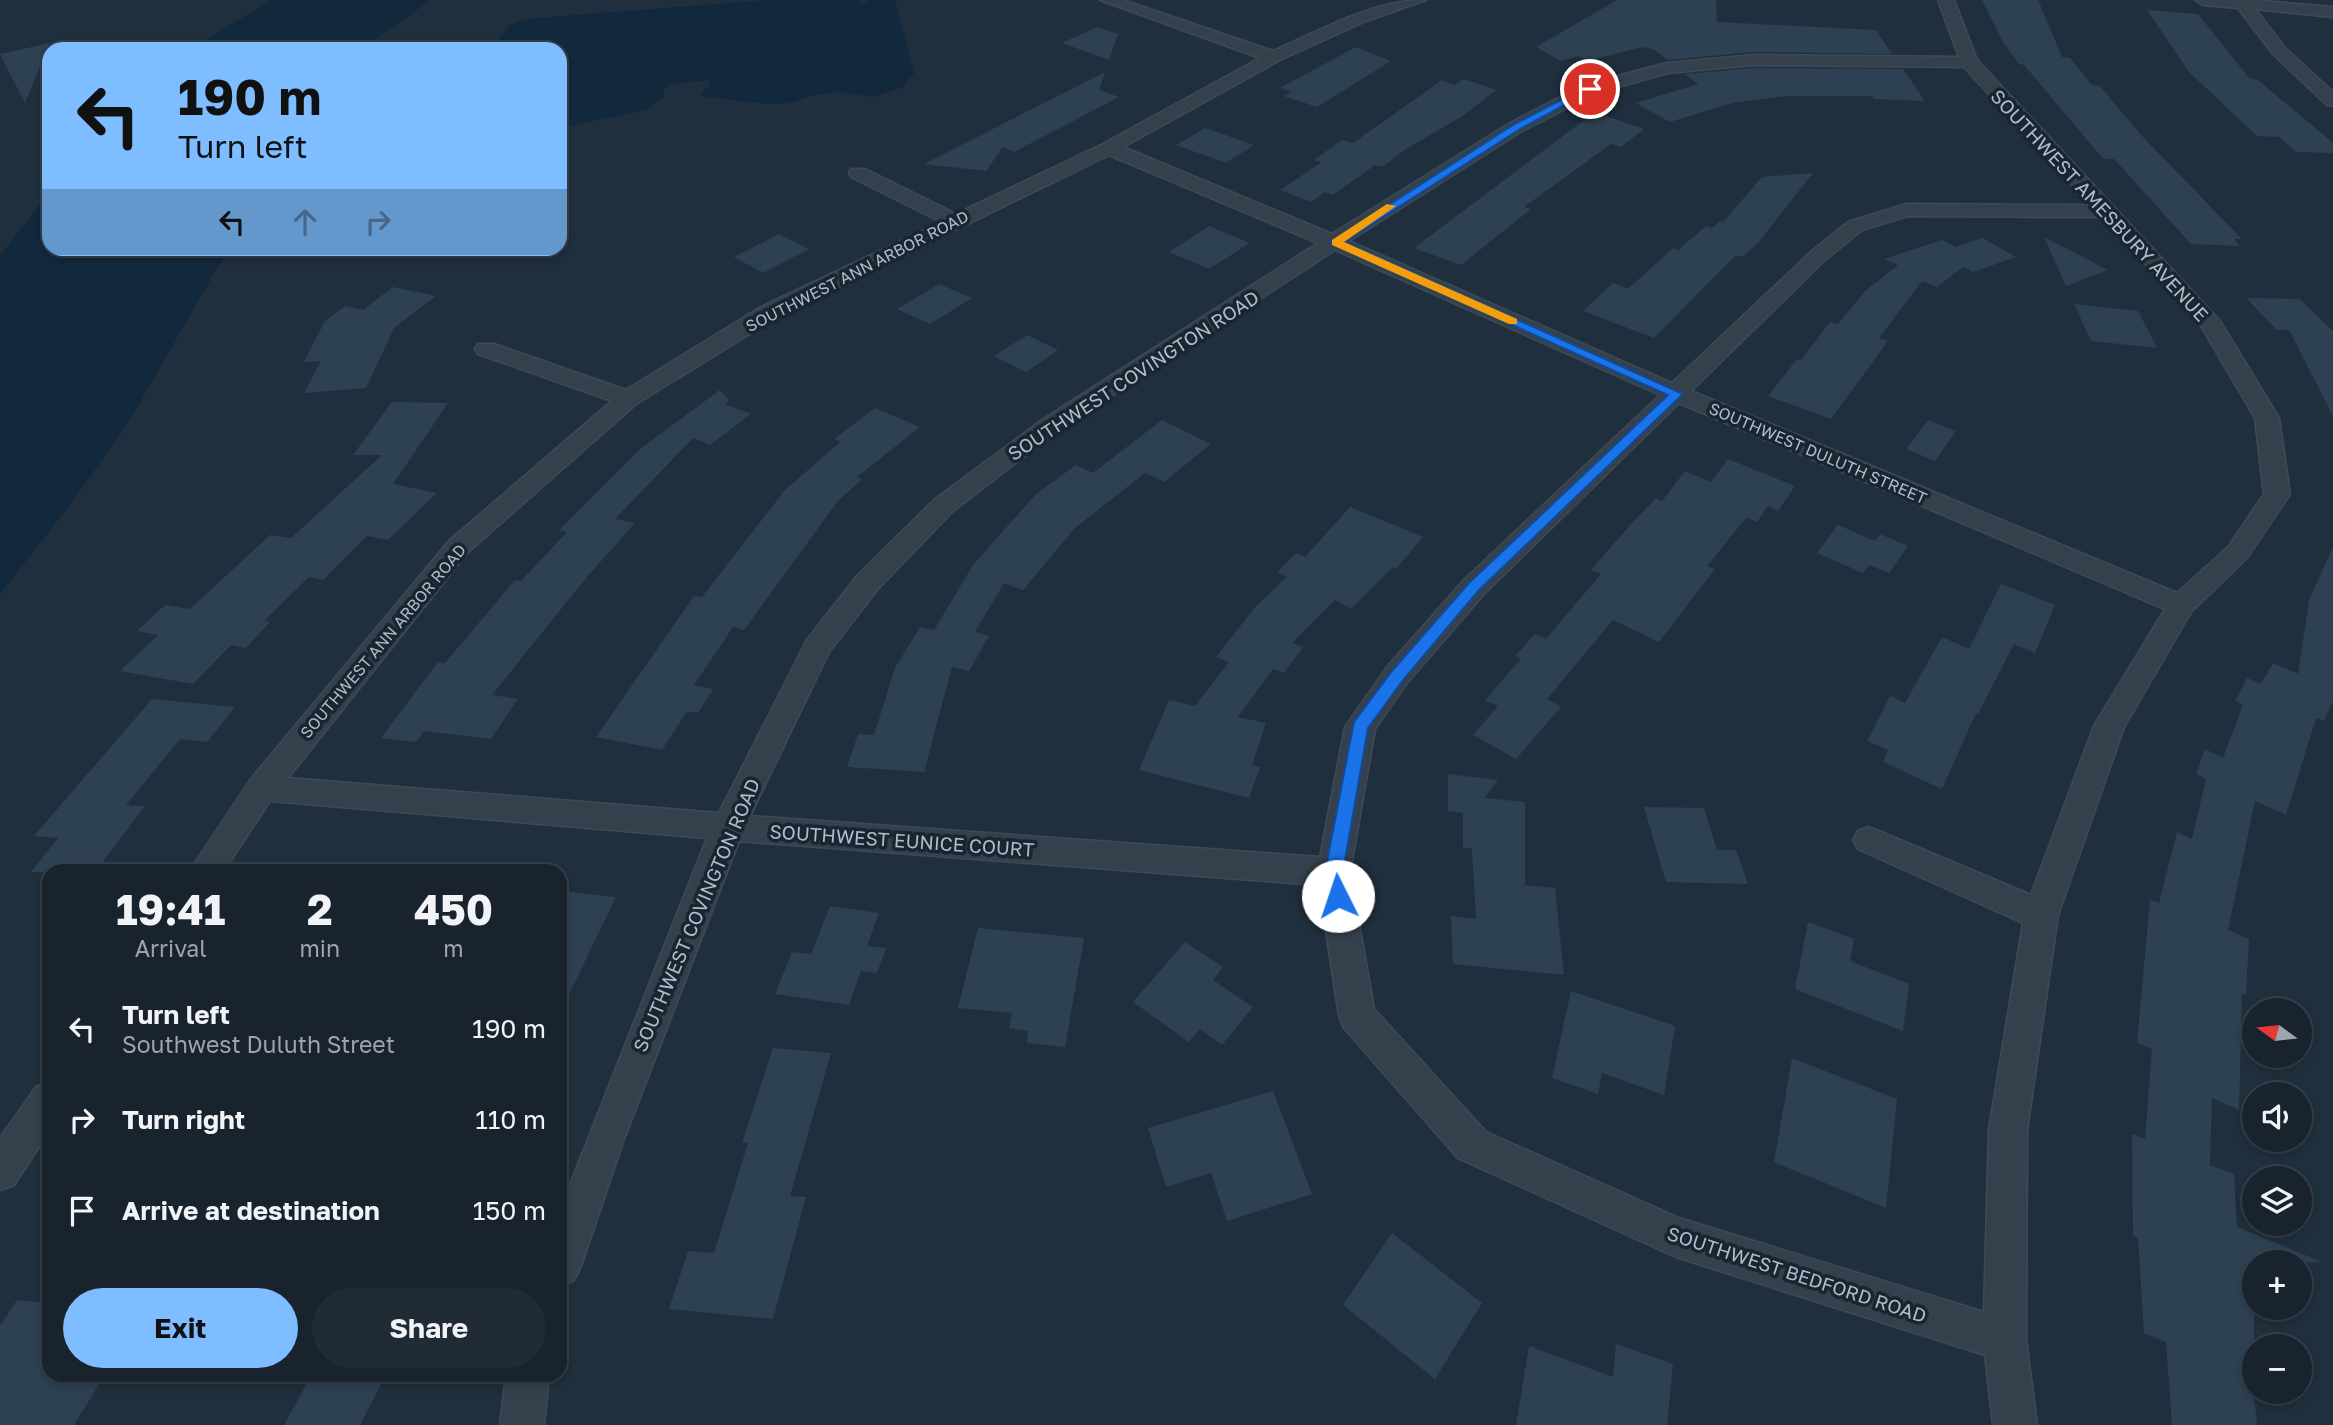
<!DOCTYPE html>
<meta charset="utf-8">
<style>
:root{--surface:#18232e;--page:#212b36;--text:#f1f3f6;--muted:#9fa4aa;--line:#36404a;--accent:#7ebdff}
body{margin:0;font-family:"Golos Text",sans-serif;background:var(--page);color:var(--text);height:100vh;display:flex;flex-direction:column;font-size:26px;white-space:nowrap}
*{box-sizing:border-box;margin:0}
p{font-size:23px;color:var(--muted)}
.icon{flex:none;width:38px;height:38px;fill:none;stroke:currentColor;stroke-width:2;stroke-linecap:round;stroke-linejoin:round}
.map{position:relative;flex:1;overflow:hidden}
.sheet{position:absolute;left:42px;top:864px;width:525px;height:518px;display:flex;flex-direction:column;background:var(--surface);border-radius:21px;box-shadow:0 4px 10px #0003,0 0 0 2px var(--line)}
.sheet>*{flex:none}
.top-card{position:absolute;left:42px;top:42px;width:525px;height:214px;border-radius:21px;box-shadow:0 4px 10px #0003,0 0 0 2px var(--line);background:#7ebdff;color:#111;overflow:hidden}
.needle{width:46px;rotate:285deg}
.tools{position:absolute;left:2242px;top:998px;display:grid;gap:14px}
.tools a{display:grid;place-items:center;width:70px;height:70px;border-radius:50%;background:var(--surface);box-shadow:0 4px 10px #0003,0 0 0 2px var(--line);font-size:35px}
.pin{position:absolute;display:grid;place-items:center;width:60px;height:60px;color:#fff;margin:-30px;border:4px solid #fff;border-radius:50%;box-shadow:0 2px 7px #0007}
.me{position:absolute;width:77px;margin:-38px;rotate:356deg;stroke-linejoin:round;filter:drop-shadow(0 0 5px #0008)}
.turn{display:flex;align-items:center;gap:24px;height:147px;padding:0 21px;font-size:32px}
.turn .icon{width:91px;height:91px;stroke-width:2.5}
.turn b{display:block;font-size:49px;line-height:60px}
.lanes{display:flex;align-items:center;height:66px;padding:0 21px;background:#0003;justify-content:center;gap:35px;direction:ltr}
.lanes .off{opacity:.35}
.eta{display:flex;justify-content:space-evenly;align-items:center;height:119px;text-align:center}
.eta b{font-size:42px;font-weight:700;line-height:49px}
.cta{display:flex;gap:14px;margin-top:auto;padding:14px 21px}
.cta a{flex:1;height:80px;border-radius:42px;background:var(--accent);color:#111;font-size:28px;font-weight:700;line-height:80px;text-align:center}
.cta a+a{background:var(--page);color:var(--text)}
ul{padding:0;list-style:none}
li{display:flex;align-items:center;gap:21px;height:91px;padding:0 21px}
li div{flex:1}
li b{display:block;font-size:26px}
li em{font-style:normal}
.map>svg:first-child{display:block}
</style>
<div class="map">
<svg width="2333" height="1425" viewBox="0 0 2333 1425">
<rect width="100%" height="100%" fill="#202f3d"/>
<path fill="#12283c" d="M271,0H431L361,49H191Z
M768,0H857L861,4L869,0H895L914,73L903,87L873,97L840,92L813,95L791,103L767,104L701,96L711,82L708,80L670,84L663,90L664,96L646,110L560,128V49H493L509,25L525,19Z
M49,192V248L228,249L128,423L69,506L0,594V256Z"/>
<path fill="#2e4152" d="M1617,0H1716L1717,22L1876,30L1892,54L1753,52L1668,60L1653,49L1642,47L1587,61L1579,56L1561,61L1536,47Z
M1982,0H2038L2062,57L2070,58L2092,85L2100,86L2141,135L2242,239H2234L2240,246L2191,244L2114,159H2104L2094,148L2024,65L2019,64L2003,42Z
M2147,10L2198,14L2250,79L2258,80L2333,143V153L2296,152L2279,137L2257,136L2189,72Z
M1097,27L1118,34L1109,60L1062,43Z
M50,43L25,103L0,54Z
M1356,47L1391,61L1317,107L1284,96L1292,92L1280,88Z
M1753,68L1903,69L1925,101L1874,99L1872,96H1786L1732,103L1670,122L1636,103L1698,84L1685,74Z
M1105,72L1099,90L1119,97L1014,152L1003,147L986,171L924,164Z
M1464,79L1496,90L1464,115L1406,149L1382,167L1375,165L1333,195L1325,192L1311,202L1280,190L1322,162L1314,160L1342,140L1353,143L1442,80L1454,85Z
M1600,114L1644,129L1621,147L1611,144L1524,207L1531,209L1461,265L1414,248L1587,118Z
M1205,128L1217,132L1254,145L1226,163L1176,145Z
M1813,173L1758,243L1742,257L1736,255L1654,338L1583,311L1613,283L1628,289L1673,248L1678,250L1706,226L1712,228L1720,221L1723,222L1762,177Z
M1209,226L1250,243L1209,269L1169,252Z
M779,234L809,249L763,273L734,257Z
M2044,237L2108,270L2066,286Z
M1982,238L2016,257L1973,272L1963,267L1937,287L1922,281L1879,338L1888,341L1831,419L1768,396L1797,359L1801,360L1830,322L1838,324L1865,291L1898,265L1884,259L1942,240L1956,247Z
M939,284L972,298L930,324L897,309Z
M393,287L436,296L394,328L366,388L304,393L321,361L304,362L325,321L345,306L363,310Z
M2246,298L2300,299L2333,331V416L2289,330H2277Z
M2074,304L2138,311L2157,348L2091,341Z
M1027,335L1058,350L1026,372L994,356Z
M720,390L729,400L725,404L751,414L710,445L693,438L615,519L635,523L586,578L492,695L518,699L491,739L424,731L416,742L381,738L438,662L445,663L515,580L521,581L567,532L559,530L640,449Z
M392,402L448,403L393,484L437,493L388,540L367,536L323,580L309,577L264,621L270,622L246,648L231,645L193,684L120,671L158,635L137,631L165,605L190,609L270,535L291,538L382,455H353Z
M875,408L920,427L857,477L862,479L837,502L744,630L733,627L694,685L713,689L698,713L687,711L662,750L596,737L694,596L702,597L785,490L840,442L834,439Z
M1162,420L1211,444L1164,482L1145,473L1075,528L1023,590L1004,583L975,632L989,636L969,671L952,667L924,772L847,767L858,734L874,735L895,668L920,627L934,630L973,565L1036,494L1076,465L1093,473Z
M1928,420L1956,431L1935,461L1906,449Z
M1728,459L1795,486L1778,511L1768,506L1757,522L1746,518L1707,566L1715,569L1659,642L1613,620L1547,699L1561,707L1516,759L1473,735L1498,706L1485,700L1521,659L1515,656L1535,634L1546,639L1601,574L1591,570L1632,523L1656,498L1662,501L1685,471L1711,482Z
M1350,507L1423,537L1396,569L1393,567L1351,609L1335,600L1292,643L1303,647L1284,673L1273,669L1238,717L1266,723L1252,765L1260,767L1249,798L1139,770L1169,700L1195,706L1229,662L1216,657L1256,606L1287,577L1277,572L1296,553L1305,557Z
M1838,525L1875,541L1880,534L1908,546L1889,573L1869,565L1863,573L1817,553Z
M2333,547V701L2324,721L2316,718L2286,815L2255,801L2228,930L2249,939L2246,995L2242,993L2239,1110L2212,1098L2210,1165L2234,1174L2237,1227L2322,1262H2254V1396L2257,1425H2172L2166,1342L2144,1333L2138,1238L2133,1236L2132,1134L2145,1139L2152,1049L2137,1043L2150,900L2159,903L2177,832L2192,839L2206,779L2196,774L2205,749L2223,758L2243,705L2235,701L2247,678L2261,684L2273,663L2298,674L2309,600Z
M2001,584L2055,605L2035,653L2014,644L1978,714L1976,713L1942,789L1883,762L1888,750L1867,741L1890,696L1905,703L1942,637L1969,649Z
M152,699L235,707L207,742L180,739L126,805L145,806L95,872H31L58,838L34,836Z
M1448,774L1498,780L1484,798L1525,802V885L1555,888L1564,975L1453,964L1451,916L1476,919L1472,849L1463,847V813L1448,811Z
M1644,807L1704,808L1717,850H1736L1748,884L1666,882Z
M560,891L616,897L560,1013Z
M830,906L879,913L867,946L886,948L877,973L861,971L849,1005L775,994L792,952L811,954Z
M1808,922L1854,939L1850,961L1909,984L1903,1031L1795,989Z
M978,928L1084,938L1065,1047L1027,1043L1028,1031L1009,1028L1012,1013L958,1008Z
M1185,942L1223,967L1213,980L1253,1007L1222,1045L1200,1029L1189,1042L1133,1002Z
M1571,991L1675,1026L1664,1095L1602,1073L1598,1094L1552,1078Z
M773,1048L831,1053L790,1196L806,1197L773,1319L669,1309L688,1251L714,1253L748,1143H742Z
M1792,1058L1897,1099L1886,1208L1774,1162Z
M1273,1091L1312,1194L1227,1221L1211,1173L1166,1187L1148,1128Z
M1392,1233L1482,1303L1435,1379L1343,1305Z
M17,1300L49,1303V1376H104L74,1425H0V1326Z
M1616,1344L1673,1364L1667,1425H1516L1529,1346L1613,1377Z
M311,1376H385L360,1425H284Z"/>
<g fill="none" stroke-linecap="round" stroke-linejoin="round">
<g stroke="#3d4a56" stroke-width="3">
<path id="minor" d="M1100,0H1123L1273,51C1321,30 1372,0 1426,0L1366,21L1280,60L1123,147L1332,234L1510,123L1584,85L1667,63L1753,55L1959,57L1938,0H1954L1977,60L2220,321L2279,418L2290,494L2247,558L2191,612L2124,727L2058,915L2027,1130L2026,1340L2037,1425H1993L1985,1355L1676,1257L1458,1158L1344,1028L1339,1016L1319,885L739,841L624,1139L581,1266L574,1280L560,1287V1210L707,838L270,801L223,872H189L251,779L449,541L612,401L478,354L475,349L478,344H494L626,390L761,307L941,222L851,177L849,173L851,169H865L956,214L1103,144L1260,58ZM1753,65L1964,67L2091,205L1907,204L1848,222L1812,251L1672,383L1349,241L1522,131L1596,93L1668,73ZM1109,155L1318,243L1042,420L934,500L857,576L807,640L719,813L288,778L467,553L636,404L777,317ZM1908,216L2102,217L2200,324L2255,418L2264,494L2229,546L2177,593L1691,391L1826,259L1862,230ZM1335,250L1660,395L1464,580L1387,667L1345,727L1320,857L750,816L829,652L877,590L952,512L1058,430ZM1679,403L2165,609L2094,726L2031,895L1869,827L1858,831L1853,840L1858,849L2023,923L1989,1130L1984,1312L1679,1218L1486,1132L1374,1009L1350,872L1375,729L1407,683L1484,594Z
M2195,0H2253L2333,7V17L2255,9L2285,48L2333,92V106L2327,105L2273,54L2238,8L2203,5Z
M49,1082V1132L14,1185L0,1190V1138L36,1087Z
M506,1376H549L544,1425H500Z"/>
</g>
<use href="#minor" fill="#34414d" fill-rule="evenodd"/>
</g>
<path fill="#1a73e8" stroke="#114b97" stroke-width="2" d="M1586,87L1594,89L1520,129L1344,242L1683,394L1479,590L1403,680L1368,728L1343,872L1347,896L1338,904L1329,896L1325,872L1354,722L1392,671L1469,583L1668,395L1330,243L1513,125Z"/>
<path fill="#f59e0b" d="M1387,204L1396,206L1344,242L1517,319V324H1509L1332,245V240Z"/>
<g text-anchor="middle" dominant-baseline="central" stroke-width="7" stroke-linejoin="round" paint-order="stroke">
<g font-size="16" fill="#afbcc9" stroke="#192632">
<text transform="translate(857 271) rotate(-27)">SOUTHWEST ANN ARBOR ROAD</text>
<text transform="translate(1818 453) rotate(23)">SOUTHWEST DULUTH STREET</text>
<text transform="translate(383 641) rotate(-50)">SOUTHWEST ANN ARBOR ROAD</text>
</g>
<g font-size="19" fill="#afbcc9" stroke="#192632">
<text transform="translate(2100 205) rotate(47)">SOUTHWEST AMESBURY AVENUE</text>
<text transform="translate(1133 375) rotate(-33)">SOUTHWEST COVINGTON ROAD</text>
<text transform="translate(902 840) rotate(4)">SOUTHWEST EUNICE COURT</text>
<text transform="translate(696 915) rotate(-67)">SOUTHWEST COVINGTON ROAD</text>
<text transform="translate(1797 1274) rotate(18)">SOUTHWEST BEDFORD ROAD</text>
</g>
</g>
</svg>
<div class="tools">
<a><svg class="needle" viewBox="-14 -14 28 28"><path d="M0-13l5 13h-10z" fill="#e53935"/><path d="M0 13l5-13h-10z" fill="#9fa4aa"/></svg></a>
<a><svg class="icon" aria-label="sound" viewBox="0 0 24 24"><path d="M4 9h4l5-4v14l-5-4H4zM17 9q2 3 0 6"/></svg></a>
<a><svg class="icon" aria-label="layers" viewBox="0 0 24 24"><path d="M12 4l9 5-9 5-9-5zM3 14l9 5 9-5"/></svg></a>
<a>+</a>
<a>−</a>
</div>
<div class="pin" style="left:1590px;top:89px;background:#d93025"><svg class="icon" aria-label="arrive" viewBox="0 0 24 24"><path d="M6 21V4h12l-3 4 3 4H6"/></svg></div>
<svg class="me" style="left:1338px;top:896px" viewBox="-20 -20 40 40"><circle r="19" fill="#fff"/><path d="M0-13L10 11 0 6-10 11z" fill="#1a73e8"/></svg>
<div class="top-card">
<div class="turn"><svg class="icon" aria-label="left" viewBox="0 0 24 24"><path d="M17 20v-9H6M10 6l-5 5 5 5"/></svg><div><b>190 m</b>Turn left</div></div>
<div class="lanes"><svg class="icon" aria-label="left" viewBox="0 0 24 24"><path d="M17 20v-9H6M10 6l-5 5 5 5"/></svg><svg class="icon off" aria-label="ahead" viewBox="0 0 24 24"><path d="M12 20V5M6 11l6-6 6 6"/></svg><svg class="icon off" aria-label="right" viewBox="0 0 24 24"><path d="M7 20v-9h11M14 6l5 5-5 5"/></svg></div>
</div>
<section class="sheet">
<div class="eta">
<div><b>19:41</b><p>Arrival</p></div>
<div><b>2</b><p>min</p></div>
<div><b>450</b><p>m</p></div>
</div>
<ul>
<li><svg class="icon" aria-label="left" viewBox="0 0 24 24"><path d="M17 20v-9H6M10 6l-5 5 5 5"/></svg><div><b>Turn left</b><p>Southwest Duluth Street</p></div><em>190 m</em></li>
<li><svg class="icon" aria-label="right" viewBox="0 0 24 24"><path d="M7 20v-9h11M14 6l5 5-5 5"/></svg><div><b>Turn right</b></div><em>110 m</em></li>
<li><svg class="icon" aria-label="arrive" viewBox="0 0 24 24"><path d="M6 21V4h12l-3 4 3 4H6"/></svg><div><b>Arrive at destination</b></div><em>150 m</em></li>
</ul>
<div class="cta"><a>Exit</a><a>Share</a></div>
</section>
</div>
